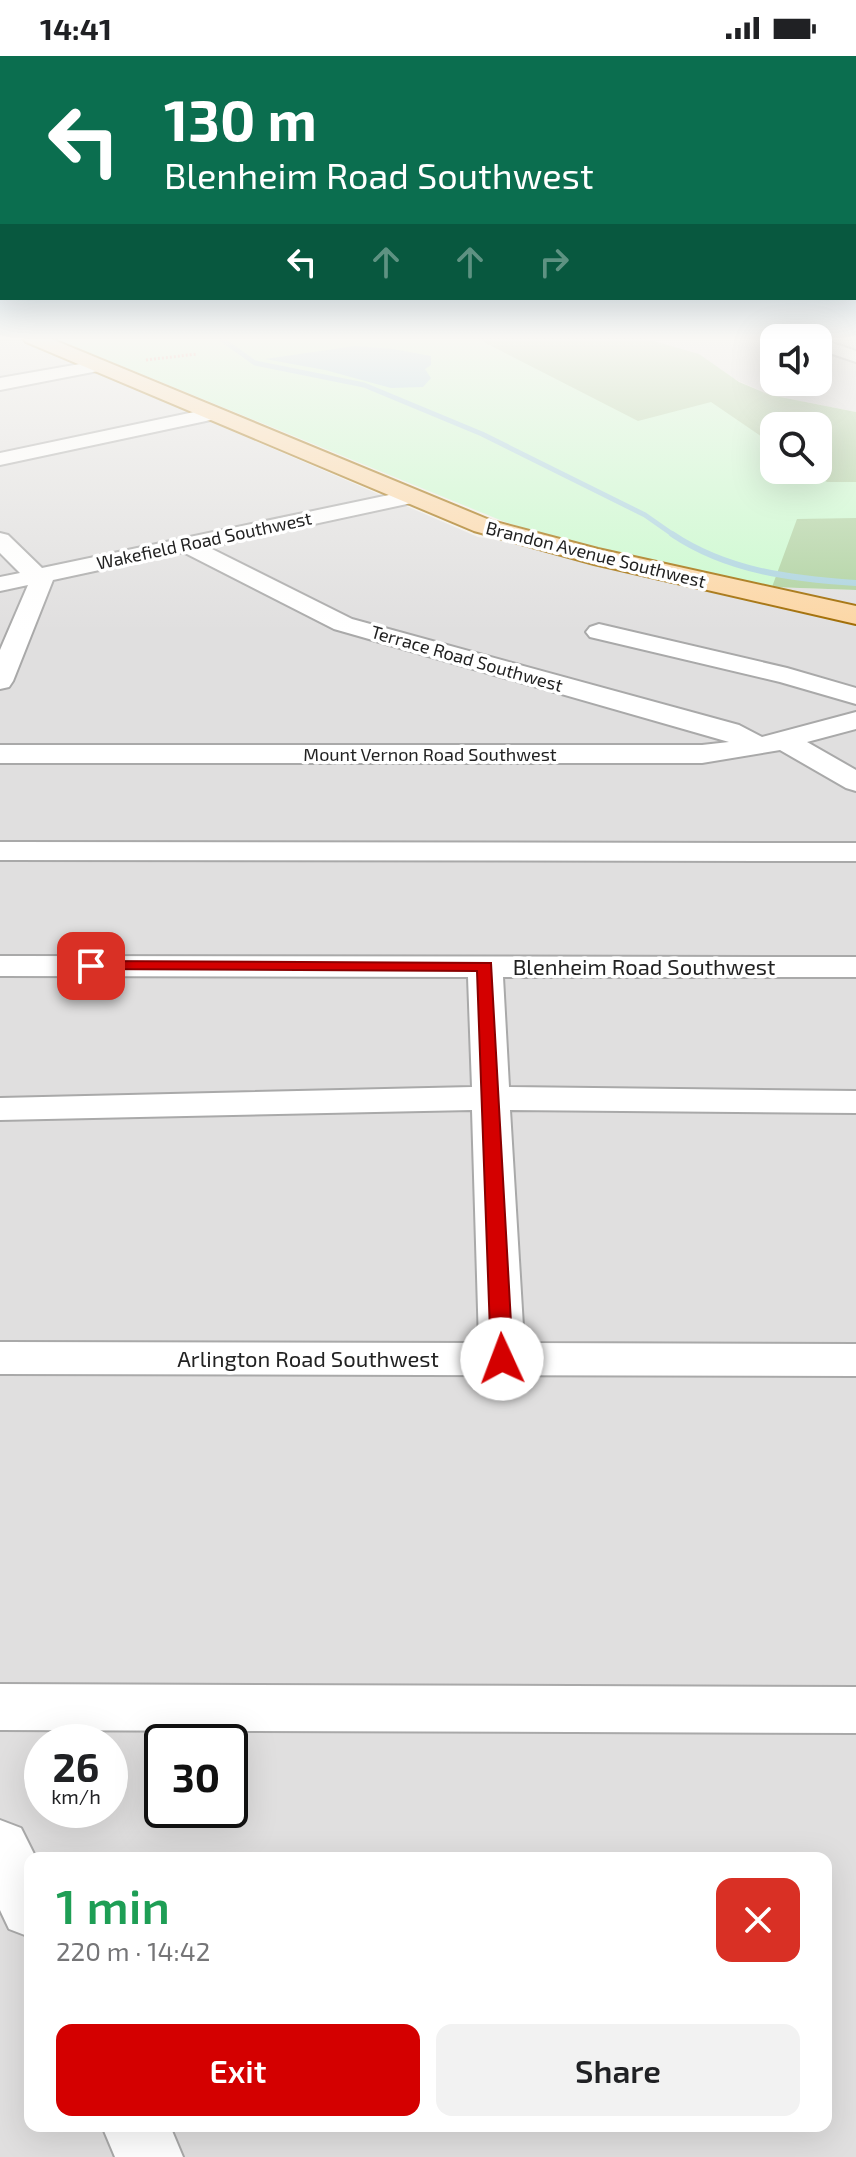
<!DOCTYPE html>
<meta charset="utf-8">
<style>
:root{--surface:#fff;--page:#f2f2f2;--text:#202124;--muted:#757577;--accent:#d40000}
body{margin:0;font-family:"Exo 2",sans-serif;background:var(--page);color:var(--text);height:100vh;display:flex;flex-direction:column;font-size:30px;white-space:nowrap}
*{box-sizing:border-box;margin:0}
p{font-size:26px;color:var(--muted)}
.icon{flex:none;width:44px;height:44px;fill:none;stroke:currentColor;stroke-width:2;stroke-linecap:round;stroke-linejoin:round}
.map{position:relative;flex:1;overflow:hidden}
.drawer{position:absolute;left:24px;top:1796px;width:808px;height:280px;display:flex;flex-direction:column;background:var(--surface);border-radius:16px;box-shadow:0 8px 32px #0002}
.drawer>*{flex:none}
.top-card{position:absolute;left:0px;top:0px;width:856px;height:244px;box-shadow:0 8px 32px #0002;background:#0b6e4f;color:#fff;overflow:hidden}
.controls{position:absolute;left:760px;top:268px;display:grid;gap:16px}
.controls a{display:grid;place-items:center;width:72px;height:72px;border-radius:16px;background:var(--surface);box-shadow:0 8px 32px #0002;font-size:40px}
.speed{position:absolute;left:24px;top:1668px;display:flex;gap:16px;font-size:40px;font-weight:700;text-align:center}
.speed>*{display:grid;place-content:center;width:104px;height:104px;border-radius:50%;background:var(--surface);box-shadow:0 8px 32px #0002;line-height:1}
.speed small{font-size:20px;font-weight:400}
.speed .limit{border:4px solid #111;border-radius:12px;background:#fff;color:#111}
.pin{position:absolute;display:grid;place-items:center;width:68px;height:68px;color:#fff;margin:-34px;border-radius:16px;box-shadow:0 4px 12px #0006}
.me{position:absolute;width:88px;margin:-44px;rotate:358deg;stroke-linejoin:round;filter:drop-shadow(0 0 6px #0008)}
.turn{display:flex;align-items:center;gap:28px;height:168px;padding:0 32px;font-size:36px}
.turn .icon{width:104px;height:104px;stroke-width:2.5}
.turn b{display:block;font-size:56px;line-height:68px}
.lanes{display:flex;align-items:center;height:76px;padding:0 32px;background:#0003;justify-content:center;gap:40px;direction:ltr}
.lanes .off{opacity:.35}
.round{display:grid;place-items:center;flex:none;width:84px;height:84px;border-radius:16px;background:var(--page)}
.headline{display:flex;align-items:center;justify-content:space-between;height:136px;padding:0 32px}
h1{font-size:48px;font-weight:600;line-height:60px;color:#1e9e55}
.action{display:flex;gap:16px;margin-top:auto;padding:16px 32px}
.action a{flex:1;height:92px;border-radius:16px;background:var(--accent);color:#fff;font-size:32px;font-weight:600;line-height:92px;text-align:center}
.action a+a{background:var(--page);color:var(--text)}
.status{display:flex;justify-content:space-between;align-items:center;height:56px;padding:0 40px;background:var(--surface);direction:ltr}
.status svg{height:22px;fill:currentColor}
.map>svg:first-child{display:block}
</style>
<div class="status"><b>14:41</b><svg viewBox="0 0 49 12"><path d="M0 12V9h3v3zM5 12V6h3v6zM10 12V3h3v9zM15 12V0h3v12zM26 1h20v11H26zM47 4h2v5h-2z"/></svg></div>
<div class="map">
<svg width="856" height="2101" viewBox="0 0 856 2101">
<rect width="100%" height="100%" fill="#f2efe9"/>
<path fill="#e0dfdf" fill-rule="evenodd" d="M0,282H16L478,481L520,488L856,565V2101H0ZM42,1686H110V1754H42ZM162,1686H230V1754H162ZM30,1802H826V2070H30Z
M643,282H856V356L770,339ZM774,282H818V326H774Z
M772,531L856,534V551Z"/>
<path fill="#add19e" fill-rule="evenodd" d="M195,282H643L699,298L739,326L770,339L856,356V534L772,531L639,502ZM774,370H818V414H774Z"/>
<path fill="#c8facc" d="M53,282H476L638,365L711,346L774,389V414H810L827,426H856V462L797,463L772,531L563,485L505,466Z"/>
<path fill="#aad3df" d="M355,290L393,293L431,300V309L425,313L431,322L423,331L391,332L325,314L265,303Z"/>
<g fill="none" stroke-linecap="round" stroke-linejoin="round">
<path stroke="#aad3df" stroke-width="5" d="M220,282L255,307L364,329L482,378L645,459L675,480"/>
<path stroke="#aad3df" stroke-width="6" d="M672,478C727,515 792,523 856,527"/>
<g stroke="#a9a9a9" stroke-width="4">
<path id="minor" d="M817,282H818L856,295V306L818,293Z
M97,305L106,310L103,314L0,334V322Z
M213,352L220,354L223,358L220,362L0,409V397Z
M408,435L416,436L419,441L416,446L208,491L352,563L739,669L762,681L856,656V673L807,686L856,714V735L846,732L780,694L702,707H0V689H702L729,686L334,573L183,496L53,524L13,625L9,631L0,633V594L28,529L0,535V521L20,517L0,497V477L8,479L42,512Z
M599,568L787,612L856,632V648L780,626L590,581L586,576L590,571Z
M0,786L856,787V805L0,804Z
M0,900L856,901V921H503L509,1031L856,1035V1057L510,1054L524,1287L856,1288V1320L0,1318V1286L479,1287L472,1054L0,1064V1042L472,1031L468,921L0,920Z
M0,1628L856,1631V1677L0,1674Z
M0,1764L21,1772L36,1802H30V1881L9,1873L0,1854Z
M102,2070H170L183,2101H115Z"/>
</g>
<g stroke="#a06b00" stroke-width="4">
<path id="major" d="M23,282H49L492,465L598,493L856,550V568L594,508L474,475L26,286Z"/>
</g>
<path stroke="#fa8072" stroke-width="3" stroke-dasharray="2 2" stroke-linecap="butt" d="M146,304L197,298"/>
<use href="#minor" fill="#fff" fill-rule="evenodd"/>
<use href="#major" fill="#fcd6a4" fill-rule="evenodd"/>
</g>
<linearGradient id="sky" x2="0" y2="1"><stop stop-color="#8fc0e4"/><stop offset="0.49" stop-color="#f9f8f5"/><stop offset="1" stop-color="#f9f8f5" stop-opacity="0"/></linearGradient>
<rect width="856" height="576" fill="url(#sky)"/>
<path fill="#d40000" stroke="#8a0000" stroke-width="2" d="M91,905L491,907L513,1303L509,1308H494L491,1303L477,915L85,913L83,910Z"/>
<g text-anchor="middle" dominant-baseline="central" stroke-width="7" stroke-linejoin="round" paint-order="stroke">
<g font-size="18" fill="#222" stroke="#fff">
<text transform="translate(204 484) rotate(-12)">Wakefield Road Southwest</text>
<text transform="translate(596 498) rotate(14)">Brandon Avenue Southwest</text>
<text transform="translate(467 602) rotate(16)">Terrace Road Southwest</text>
<text x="430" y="698">Mount Vernon Road Southwest</text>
</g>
<g font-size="22" fill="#222" stroke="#fff">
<text x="644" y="910">Blenheim Road Southwest</text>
<text x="308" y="1302">Arlington Road Southwest</text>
</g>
</g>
</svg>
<div class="controls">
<a><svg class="icon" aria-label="sound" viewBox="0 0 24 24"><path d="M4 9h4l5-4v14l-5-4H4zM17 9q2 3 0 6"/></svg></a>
<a><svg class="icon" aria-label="search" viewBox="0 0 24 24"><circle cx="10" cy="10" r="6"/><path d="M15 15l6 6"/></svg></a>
</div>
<div class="speed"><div>26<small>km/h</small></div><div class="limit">30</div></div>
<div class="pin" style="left:91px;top:910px;background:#d93025"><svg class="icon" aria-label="arrive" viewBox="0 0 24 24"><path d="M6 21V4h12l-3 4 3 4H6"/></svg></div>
<svg class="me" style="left:502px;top:1303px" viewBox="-20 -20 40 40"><circle r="19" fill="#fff"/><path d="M0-13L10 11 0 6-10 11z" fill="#d40000"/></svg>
<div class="top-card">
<div class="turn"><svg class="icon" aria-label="left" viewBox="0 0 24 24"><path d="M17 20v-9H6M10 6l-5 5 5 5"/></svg><div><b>130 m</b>Blenheim Road Southwest</div></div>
<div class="lanes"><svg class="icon" aria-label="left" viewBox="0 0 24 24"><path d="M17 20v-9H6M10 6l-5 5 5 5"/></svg><svg class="icon off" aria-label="ahead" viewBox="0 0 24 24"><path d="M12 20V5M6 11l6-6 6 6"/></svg><svg class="icon off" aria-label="ahead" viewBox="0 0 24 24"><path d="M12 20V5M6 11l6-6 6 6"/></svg><svg class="icon off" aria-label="right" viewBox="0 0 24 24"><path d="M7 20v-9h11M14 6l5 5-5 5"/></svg></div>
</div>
<section class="drawer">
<div class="headline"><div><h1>1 min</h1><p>220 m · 14:42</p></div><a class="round" style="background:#d93025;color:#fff"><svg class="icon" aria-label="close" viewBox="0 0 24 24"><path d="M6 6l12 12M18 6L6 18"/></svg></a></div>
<div class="action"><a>Exit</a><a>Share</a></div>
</section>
</div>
